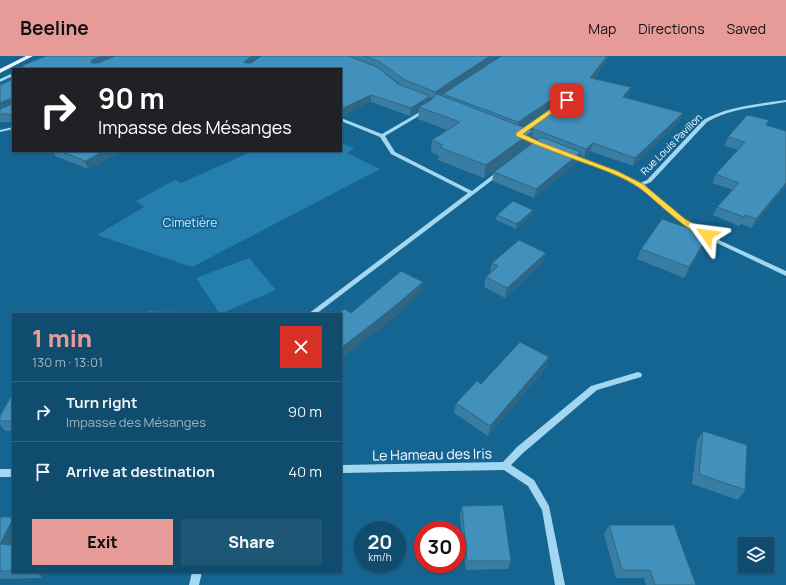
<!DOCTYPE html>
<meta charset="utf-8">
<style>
:root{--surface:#104c6e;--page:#1e5676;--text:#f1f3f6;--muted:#9cb4c2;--line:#306381;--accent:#e69b98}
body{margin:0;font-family:Manrope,sans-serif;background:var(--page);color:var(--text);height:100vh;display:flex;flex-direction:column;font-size:15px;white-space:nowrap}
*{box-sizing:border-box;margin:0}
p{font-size:13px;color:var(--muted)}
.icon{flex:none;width:22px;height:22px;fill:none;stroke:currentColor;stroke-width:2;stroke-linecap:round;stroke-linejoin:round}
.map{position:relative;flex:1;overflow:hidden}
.drawer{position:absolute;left:12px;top:257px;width:330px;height:260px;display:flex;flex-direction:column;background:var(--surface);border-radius:0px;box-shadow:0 1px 3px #0004,0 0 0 1px var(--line)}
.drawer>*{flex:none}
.hud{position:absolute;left:12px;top:12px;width:330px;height:84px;border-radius:0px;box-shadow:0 1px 3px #0004,0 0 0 1px var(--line);background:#202124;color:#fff;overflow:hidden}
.fabs{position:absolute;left:738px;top:481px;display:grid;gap:8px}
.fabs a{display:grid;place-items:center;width:36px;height:36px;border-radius:0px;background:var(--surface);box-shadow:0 1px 3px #0004,0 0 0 1px var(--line);font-size:20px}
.speed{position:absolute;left:354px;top:465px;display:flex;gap:8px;font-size:20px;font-weight:700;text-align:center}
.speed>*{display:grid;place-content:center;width:52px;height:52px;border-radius:50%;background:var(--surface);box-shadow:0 1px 3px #0004,0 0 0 1px var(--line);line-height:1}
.speed small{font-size:10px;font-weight:400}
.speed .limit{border:6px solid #d22;background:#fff;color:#111}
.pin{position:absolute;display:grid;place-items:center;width:34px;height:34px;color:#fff;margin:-17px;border-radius:8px;box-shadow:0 2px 6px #0006}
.me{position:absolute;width:44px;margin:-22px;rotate:301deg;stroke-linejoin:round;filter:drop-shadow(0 0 3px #0008)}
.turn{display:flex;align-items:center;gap:14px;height:84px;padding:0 20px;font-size:18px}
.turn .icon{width:52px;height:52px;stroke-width:2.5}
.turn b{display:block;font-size:28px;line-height:34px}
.round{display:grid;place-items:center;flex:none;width:42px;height:42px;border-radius:0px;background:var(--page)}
.headline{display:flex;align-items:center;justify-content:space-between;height:68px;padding:0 20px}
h1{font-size:24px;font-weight:800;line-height:30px;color:var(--accent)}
.button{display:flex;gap:8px;margin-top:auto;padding:8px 20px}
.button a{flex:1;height:46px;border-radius:0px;background:var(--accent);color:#111;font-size:16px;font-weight:800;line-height:46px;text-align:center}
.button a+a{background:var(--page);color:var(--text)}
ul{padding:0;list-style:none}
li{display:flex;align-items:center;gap:12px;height:60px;padding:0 20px;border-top:1px solid var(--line)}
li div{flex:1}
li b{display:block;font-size:15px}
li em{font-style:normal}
header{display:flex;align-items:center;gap:24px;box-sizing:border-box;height:56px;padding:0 20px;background:var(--accent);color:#111}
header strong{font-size:19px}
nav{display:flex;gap:22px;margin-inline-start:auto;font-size:14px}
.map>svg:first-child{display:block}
</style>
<header>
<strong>Beeline</strong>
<nav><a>Map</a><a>Directions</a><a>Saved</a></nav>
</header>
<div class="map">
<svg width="786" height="529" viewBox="0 0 786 529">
<rect width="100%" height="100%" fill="#156592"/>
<path fill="#247faf" d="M341,87L354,92L347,97L380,113L192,211L97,179L144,151L136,145L175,124L181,127L253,95H341Z
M249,202L276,234L220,258L196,222Z"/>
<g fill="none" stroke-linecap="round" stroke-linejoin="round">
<path fill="#a3d6f1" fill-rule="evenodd" d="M13,17V20L0,26V23Z
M786,44V46C759,51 731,52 707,66L651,126L644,129L684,163L721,185L786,215V220L717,187L680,165L638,130L613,117L567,100L572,99L617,115L640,127L647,124L703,64C729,50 758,48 786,44Z
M425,53L429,54L385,80L395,96L472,135L498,115L500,114L503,116L316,258H308L468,137L391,98L380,81L341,65V62L382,78Z
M13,71V73L0,76V74Z
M638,316L641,317L642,319L641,321L597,334L523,397L511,409L534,424L549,450L565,529H555L542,454L528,430L504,414L341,417V409L503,406L517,391L591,330Z
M0,413H13V421H0Z
M192,516H202L199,529H189Z"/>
<path fill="#edf7ff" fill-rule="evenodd" d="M26,0H33L0,17V13Z"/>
</g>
<path fill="#397da2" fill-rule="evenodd" d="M256,0L257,3L261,0H259H500L452,32L608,0L606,7L593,23L629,39L627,42L680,65L633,110L590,95L584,101L580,99L579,105L534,142L492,125L494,116L538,83L532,81L531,87L484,122L438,104L439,100L431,96L432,84L447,74L418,63L419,55L410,60L371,46L341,13H22L21,10ZM381,14L401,29L398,28ZM430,41L433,43L429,45ZM564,42H567L526,70L525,72L522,71Z
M13,23V66H0V29Z
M769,64L766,69L786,130L752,172L741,168L739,170L713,159L717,151L733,134L712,127L716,118L738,94L724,90L728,81Z
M53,95H122L88,113L55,100Z
M497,159H532L516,173L496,164Z
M708,179L704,189L684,222L637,203L641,193Z
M492,207H543L505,242L484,231L486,221L490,217Z
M546,312L488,380L454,357L456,347L481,328Z
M13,337V375H5L0,369V360Z
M703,375L745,434L738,444L692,428L697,385Z
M462,450L511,505L508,513L466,514L460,459Z
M0,461L13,489V516H45L42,522L0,523Z
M609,469L696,529H646L644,522H616L604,478Z"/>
<path fill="#2e6684" d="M102,0H121L94,12L91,7L92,4Z
M252,0H256L257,5L246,13L244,6Z
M490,0H500L435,43V36Z
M608,0L606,7L588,29L590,22Z
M631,31L629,39L621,49L623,41Z
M566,34L564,42L517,74L518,66Z
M371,39V46L341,61V53Z
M430,40L429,48L419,51V55L410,60L411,52Z
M9,43L12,51L0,56V47Z
M683,57L680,65L633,110L635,102Z
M533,75L531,87L484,122L486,109Z
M593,87L590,95L584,101L586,93Z
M104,95H122L88,113L85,105Z
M581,96L579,105L534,142L536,133Z
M786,127V130L752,172L756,163Z
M533,154L532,159L516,173L517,168Z
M708,179L704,189L684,222L689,211Z
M546,197L543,207L505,242L507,232Z
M423,226L422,236L395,261L341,303V292Z
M549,301L546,312L488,380L490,370Z
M13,463V488L9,497L0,488Z
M36,516H45L42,522Z"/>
<path fill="#4291bc" stroke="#2e6684" d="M46,0H102L92,4L91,7H98L115,0H252L244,6L246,7H251L261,0H349L377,11L398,28L430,40L411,52L371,39L341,53V13H30L21,10Z
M364,0H490L435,36L403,23L380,6Z
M501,0H607L590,22L631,31L623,41L683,57L635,102L593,87L586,93L526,70L572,39V35L571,34H566L518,66L443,38Z
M13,23V59L7,58H0V53L10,49L11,44L9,43L0,47V29Z
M437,38L533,75L486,109L439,91L443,89L432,84L460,66L419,51L431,44Z
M747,59L769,64L766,69L786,75V127L756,163L745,159L744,161L717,151L739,127L716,118L745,86L728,81Z
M541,81L581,96L536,133L494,116Z
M60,95H104L85,105Z
M513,145L533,154L517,168L497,159Z
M662,163L708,179L689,211L641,193Z
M519,184L546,197L507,232L486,221L498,210L492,207Z
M401,215L423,226L395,250L341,292V258H337L345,253L351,257Z
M148,255L182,256L181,258H147Z
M520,286L549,301L490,370L456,347L477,325L481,328Z
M13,337V365H0V360Z
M703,375L747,389L745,434L699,418Z
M503,449L511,505H467L462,450Z
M0,461H13V463L0,488L13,489V515H0Z
M609,469H674L696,529H655L650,514H622Z"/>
<path fill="#ffd54a" stroke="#a68a30" d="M565,43L570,44L523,78L540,86L617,115L643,128L685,163L710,177V181C694,184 652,140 638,131C623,121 606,115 590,109C565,100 540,91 516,80V77Z"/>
<g text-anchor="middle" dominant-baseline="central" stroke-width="4" stroke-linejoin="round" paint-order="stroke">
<g font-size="10" fill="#fff" stroke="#156592">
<text transform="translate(671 88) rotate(-45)">Rue Louis Pavillon</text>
</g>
<g font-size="12" fill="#caebfc" stroke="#156592">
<text x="190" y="166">Cimetière</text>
</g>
<g font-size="14" fill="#fff" stroke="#156592">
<text transform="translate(432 398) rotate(-1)">Le Hameau des Iris</text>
</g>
</g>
</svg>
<div class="fabs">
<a><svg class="icon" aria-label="layers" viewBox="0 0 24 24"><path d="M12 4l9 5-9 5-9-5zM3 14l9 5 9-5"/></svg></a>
</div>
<div class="speed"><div>20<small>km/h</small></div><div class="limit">30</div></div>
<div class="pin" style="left:567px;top:44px;background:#d93025"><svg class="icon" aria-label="arrive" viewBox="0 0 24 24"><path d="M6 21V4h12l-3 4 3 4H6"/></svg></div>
<svg class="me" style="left:707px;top:179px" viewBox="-20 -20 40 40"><path d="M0-17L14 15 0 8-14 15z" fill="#ffd54a" stroke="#fff" stroke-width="4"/></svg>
<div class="hud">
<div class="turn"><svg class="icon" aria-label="right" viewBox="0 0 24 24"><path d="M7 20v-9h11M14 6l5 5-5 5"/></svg><div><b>90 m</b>Impasse des Mésanges</div></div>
</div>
<section class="drawer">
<div class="headline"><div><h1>1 min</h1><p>130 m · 13:01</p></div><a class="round" style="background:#d93025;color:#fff"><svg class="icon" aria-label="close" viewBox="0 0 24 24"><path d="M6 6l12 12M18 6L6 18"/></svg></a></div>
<ul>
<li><svg class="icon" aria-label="right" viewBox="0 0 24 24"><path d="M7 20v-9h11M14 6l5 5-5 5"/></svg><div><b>Turn right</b><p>Impasse des Mésanges</p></div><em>90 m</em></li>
<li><svg class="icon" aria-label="arrive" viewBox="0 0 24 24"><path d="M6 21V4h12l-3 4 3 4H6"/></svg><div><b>Arrive at destination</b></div><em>40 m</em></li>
</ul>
<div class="button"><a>Exit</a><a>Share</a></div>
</section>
</div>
